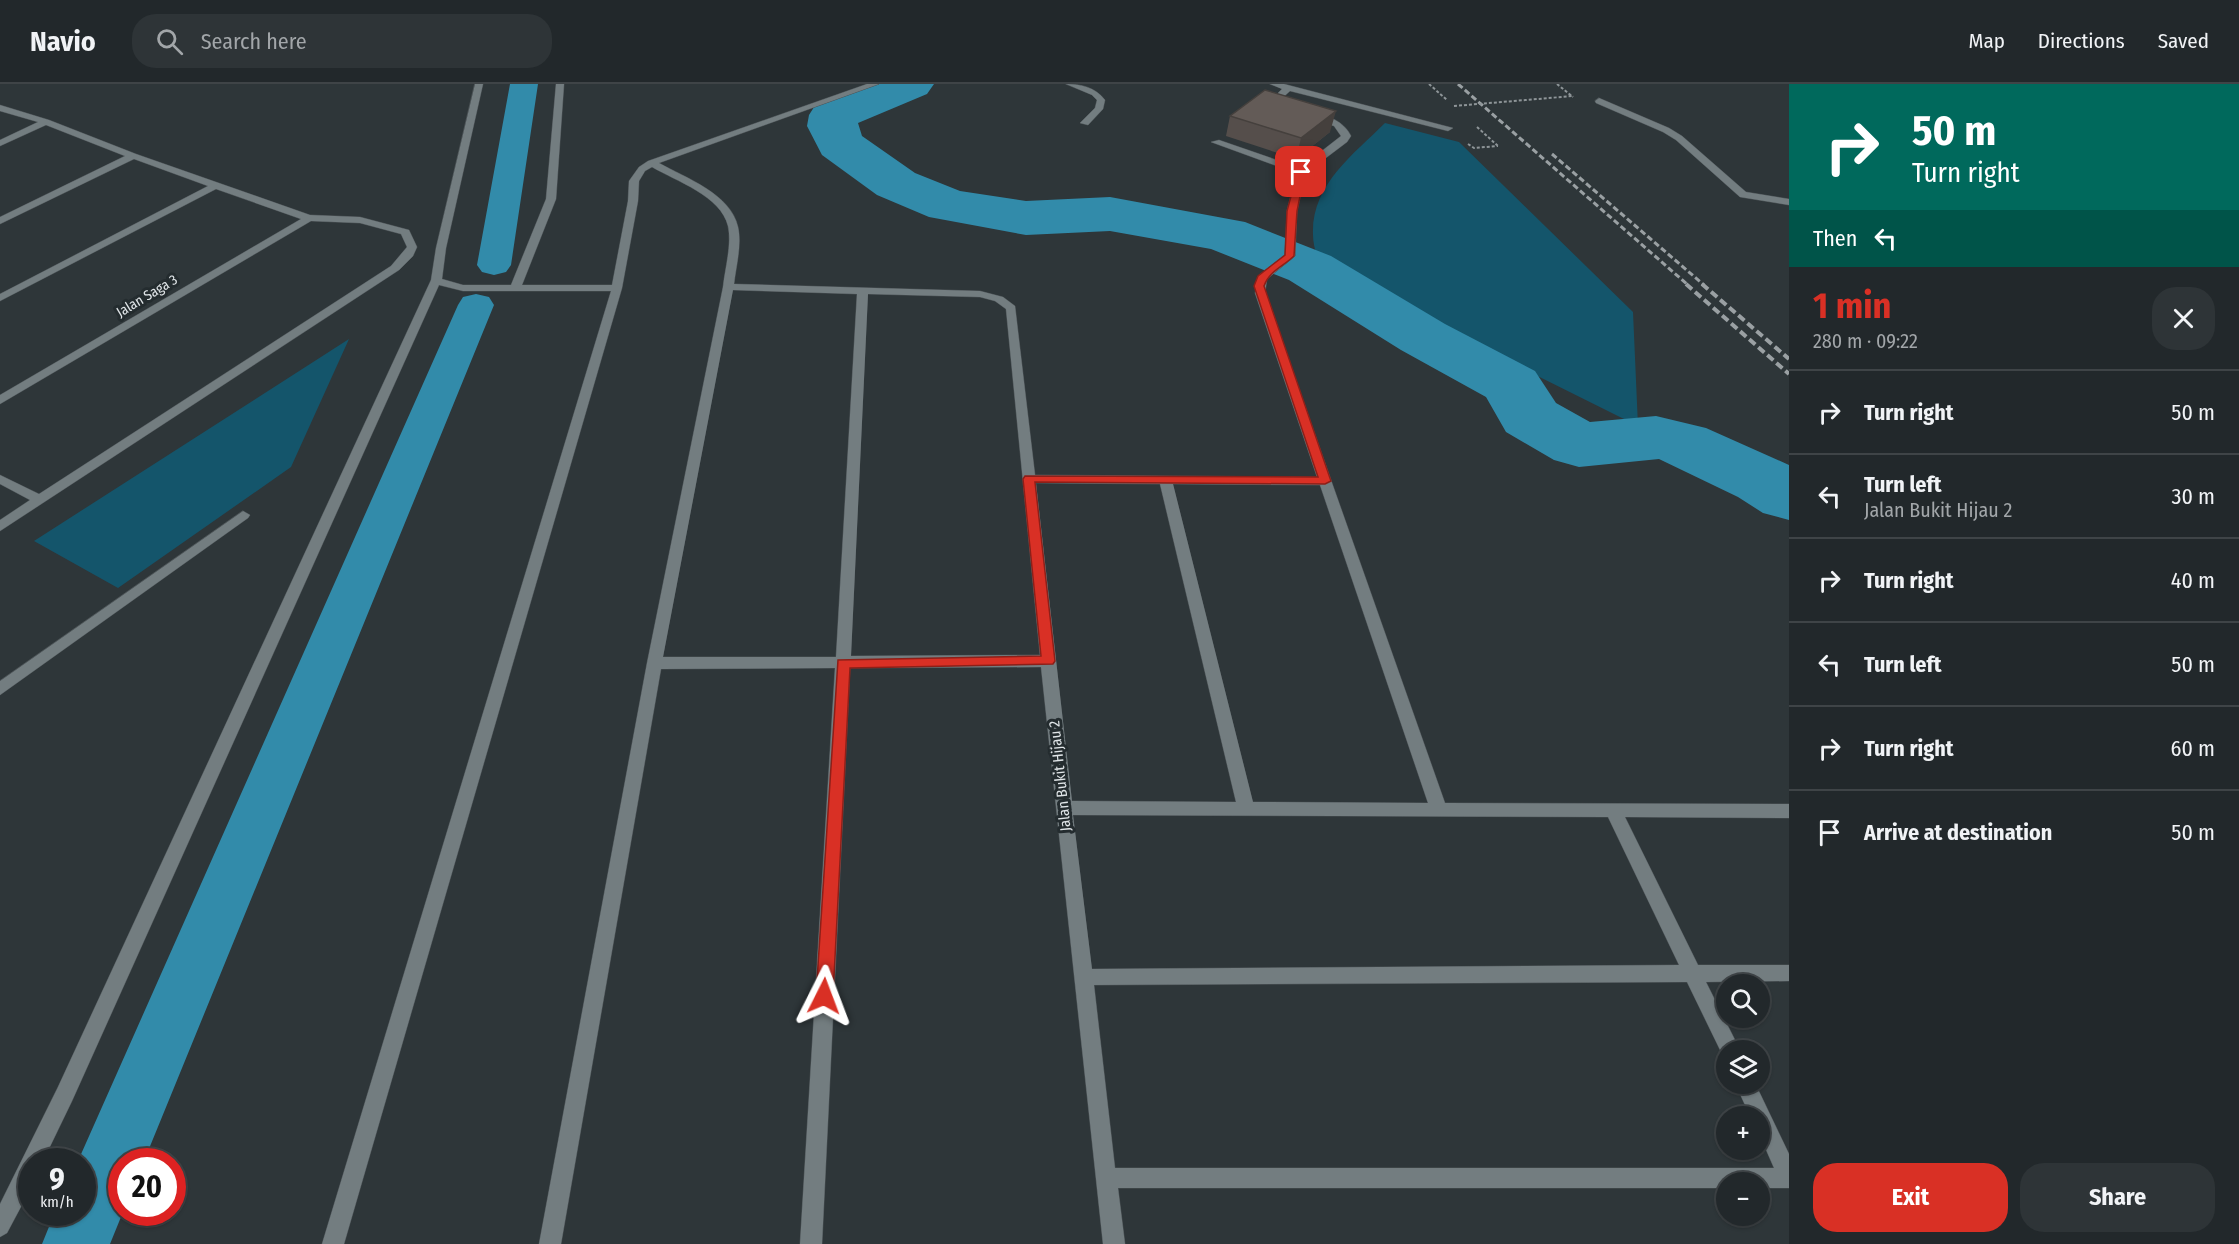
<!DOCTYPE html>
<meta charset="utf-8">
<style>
:root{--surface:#22282b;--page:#2e3437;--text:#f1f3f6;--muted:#a2a6a9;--line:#3f4447;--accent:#d93025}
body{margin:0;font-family:"Fira Sans Condensed",sans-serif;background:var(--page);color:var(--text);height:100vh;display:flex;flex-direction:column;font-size:22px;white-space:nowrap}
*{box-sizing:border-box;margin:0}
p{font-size:20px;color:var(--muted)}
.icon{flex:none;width:33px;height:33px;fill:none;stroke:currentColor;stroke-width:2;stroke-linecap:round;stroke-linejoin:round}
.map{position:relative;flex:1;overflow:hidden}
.side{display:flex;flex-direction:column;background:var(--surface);width:450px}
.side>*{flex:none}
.top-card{background:#00695c;color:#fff;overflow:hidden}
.tools{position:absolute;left:1716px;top:890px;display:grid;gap:12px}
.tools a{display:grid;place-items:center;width:54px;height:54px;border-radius:50%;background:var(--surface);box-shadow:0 2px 4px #0004,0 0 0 2px var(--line);font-size:30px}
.speed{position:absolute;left:18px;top:1064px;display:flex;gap:12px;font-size:30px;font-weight:700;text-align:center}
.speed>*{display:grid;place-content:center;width:78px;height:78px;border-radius:50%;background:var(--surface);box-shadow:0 2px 4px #0004,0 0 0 2px var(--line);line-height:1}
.speed small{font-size:15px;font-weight:400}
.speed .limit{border:9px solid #d22;background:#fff;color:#111}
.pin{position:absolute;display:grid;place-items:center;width:51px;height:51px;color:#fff;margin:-26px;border-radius:12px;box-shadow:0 3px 9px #0006}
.me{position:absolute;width:66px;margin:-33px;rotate:3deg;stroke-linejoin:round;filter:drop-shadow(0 0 4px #0008)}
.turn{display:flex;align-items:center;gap:21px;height:126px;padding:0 24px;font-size:27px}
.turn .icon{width:78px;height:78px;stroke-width:2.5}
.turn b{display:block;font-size:42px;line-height:51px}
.then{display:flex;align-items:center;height:57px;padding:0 24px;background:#0003;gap:12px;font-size:22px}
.round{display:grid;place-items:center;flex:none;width:63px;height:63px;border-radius:24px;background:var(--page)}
.overview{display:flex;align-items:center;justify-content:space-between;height:102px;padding:0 24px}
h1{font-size:36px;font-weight:700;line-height:45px;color:var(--accent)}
.action{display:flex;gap:12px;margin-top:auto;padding:12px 24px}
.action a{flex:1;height:69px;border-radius:24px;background:var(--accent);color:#fff;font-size:24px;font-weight:700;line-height:69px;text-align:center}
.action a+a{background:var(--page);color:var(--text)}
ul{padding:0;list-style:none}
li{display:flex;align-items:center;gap:18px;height:84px;padding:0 24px;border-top:2px solid var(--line)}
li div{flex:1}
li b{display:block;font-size:22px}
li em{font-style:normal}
header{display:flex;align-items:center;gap:36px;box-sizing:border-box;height:84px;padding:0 30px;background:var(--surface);border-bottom:2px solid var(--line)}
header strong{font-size:28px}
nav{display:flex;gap:33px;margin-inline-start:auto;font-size:21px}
.search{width:420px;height:54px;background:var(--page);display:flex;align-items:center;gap:15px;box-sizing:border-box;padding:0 21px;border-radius:24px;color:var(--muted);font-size:22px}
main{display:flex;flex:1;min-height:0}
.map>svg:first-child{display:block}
</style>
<header>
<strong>Navio</strong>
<div class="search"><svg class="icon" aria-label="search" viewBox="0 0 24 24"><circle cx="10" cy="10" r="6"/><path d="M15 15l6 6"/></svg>Search here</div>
<nav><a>Map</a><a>Directions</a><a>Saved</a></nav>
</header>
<main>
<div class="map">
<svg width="1789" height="1160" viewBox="0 0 1789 1160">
<rect width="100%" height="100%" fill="#2e3639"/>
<path fill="#14556b" d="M1385,39L1459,58L1633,228L1638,342L1319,183C1317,172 1313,161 1313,151C1311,101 1353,71 1385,39Z
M349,255L291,383L118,504L34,457Z"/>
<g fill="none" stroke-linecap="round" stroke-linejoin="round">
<path fill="#328baa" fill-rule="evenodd" d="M510,0H538L511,181L506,188L494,191L482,188L477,181Z
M476,210L489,213L494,221L144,1077H122L123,1128L110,1160H42L55,1128H82V1077H78L458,221L463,213Z"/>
<path fill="#328baa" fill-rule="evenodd" d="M868,0H934L927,10L858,39L862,52L915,89L960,107L1026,117L1110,113L1245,138L1331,172L1445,240L1535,287L1556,319L1590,338L1656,332L1706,344L1789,381V436L1763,429L1738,413L1659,375L1579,383L1554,376L1506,348L1486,313L1401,266L1289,196L1211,165L1110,147L1026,151L929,133L877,111L822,71L807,42L809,31L816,20Z"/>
<g stroke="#4b5255" stroke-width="1">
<path id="minor" d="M475,0H483L446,164L442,195L463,201H511L546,115L556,0H564L556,115L522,201H612L628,117L629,97L639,83L648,77L867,0H879L659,79C686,94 731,110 738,143C742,161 736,182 734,200L980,207L1003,213L1015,222L1035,391L1317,393L1255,209L1258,192L1285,171L1287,127L1296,89L1211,58L1219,56L1300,84L1341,52L1334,42L1310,34V30C1325,29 1344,37 1351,52L1347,58L1306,89L1297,127L1295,172L1267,195L1265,209L1445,719L1789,720V734L1625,733L1698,881H1789V897L1706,898L1740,966H1726V974L1723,972L1687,898L1094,901L1115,1084H1774L1760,1052V1032H1750L1735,999H1755L1789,1070V1104H1760V1098H1726V1104H1118L1125,1160H1103L1041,583L850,584L822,1160H800L835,584L661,585L561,1160H539L647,579L723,203C725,184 732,161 728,142C721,112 676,97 652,83L645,87L639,97L638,117L622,204L344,1160H322L611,207H463L439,201L72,1017L43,1077H32V1102L7,1149L0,1153V1120L58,1003L431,196L436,164ZM733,206L857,210L836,573H663ZM868,210L980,213L995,217L1006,225L1040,571L851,572ZM1036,399L1160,400L1236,718L1072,717ZM1173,400L1320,401L1428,719L1253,718ZM1073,731L1608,733L1679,881L1092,885Z
M1066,0C1081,0 1095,3 1105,16L1103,25L1088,41L1080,39L1095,24L1097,16L1092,11Z
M1270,0H1284L1453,44L1448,47L1290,7L1279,17L1285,24L1281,27L1270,17L1282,5Z
M1599,14L1669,44L1682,52L1746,108L1789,115V121L1740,113L1676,56L1663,48L1596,19L1595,17Z
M0,21L49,36L136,70L310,131L360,133L409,146L417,163L413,172L399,186L0,447V436L30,416L0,400V391L39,410L391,182L407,163L401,150L360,139L311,137L0,320V311L301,135L216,105L0,217V210L208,102L134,75L0,140V133L125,72L46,41L0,62V56L38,38L0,27Z
M243,427L250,431L248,434L0,611V597Z"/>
</g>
<path stroke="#8e9598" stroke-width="2" stroke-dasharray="3 2" stroke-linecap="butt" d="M1429,0L1447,16
M1557,0L1573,13
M1477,43L1498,62
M1468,60L1474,64L1498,62"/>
<use href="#minor" fill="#737d80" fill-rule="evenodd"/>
<path stroke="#9aa0a3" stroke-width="3" stroke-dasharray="6 3" stroke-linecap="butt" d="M1458,0L1688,201
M1552,70L1704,201"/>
<path stroke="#9aa0a3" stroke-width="4" stroke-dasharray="8 4" stroke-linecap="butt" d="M1686,200L1789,290
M1702,200L1789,275"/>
<path stroke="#8e9598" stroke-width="2" stroke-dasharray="3 2" stroke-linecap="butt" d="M1454,22L1573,12"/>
</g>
<path fill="#554e4b" d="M1230,32L1330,48L1296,75L1226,52Z"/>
<path fill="#45403d" d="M1336,27L1330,48L1296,75L1301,54Z"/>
<path fill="#635b57" stroke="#45403d" stroke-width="1.5" d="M1265,6L1336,27L1301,54L1230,32Z"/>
<path fill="#d93025" stroke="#8d1f18" stroke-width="1.5" d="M1298,86L1305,88L1297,127L1294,172C1284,182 1269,187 1264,202L1331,397L1325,400L1035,398L1055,577L1053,580L850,584L833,912L830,918L824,920L818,918L816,912L838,576L1041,572L1023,395L1025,392L1318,393L1254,202L1258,192L1285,171L1287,127Z"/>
<g text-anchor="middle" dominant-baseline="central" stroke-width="6" stroke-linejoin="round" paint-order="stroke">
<g font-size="14" fill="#e0e5e8" stroke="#242c2f">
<text transform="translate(147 212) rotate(-31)">Jalan Saga 3</text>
</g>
<g font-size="15" fill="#e0e5e8" stroke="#242c2f">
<text transform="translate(1060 692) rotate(-96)">Jalan Bukit Hijau 2</text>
</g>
</g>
</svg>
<div class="tools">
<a><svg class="icon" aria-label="search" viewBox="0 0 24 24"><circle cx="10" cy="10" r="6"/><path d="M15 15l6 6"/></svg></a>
<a><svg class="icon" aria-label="layers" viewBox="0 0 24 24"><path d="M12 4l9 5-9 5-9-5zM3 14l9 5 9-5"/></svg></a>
<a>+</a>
<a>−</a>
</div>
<div class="speed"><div>9<small>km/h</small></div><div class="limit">20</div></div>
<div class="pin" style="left:1301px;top:88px;background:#d93025"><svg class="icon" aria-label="arrive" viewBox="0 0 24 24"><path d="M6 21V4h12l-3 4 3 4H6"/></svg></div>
<svg class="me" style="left:824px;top:912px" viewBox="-20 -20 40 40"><path d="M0-17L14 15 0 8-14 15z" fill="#d93025" stroke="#fff" stroke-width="4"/></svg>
</div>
<section class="side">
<div class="top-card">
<div class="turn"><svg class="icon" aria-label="right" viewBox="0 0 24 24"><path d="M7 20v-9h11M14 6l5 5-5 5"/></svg><div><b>50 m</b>Turn right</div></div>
<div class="then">Then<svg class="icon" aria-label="left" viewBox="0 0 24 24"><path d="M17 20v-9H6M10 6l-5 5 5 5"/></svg></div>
</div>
<div class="overview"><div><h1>1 min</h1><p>280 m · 09:22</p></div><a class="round"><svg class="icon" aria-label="close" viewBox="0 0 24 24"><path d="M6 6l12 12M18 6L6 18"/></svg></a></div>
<ul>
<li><svg class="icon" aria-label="right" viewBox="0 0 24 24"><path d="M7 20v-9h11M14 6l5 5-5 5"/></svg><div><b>Turn right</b></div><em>50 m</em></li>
<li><svg class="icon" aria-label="left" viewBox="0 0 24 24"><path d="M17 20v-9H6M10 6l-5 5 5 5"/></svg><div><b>Turn left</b><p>Jalan Bukit Hijau 2</p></div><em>30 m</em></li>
<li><svg class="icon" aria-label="right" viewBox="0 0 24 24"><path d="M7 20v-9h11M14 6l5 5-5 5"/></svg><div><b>Turn right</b></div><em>40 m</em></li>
<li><svg class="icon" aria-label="left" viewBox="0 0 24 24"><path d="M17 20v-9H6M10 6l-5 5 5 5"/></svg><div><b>Turn left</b></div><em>50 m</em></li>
<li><svg class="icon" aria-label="right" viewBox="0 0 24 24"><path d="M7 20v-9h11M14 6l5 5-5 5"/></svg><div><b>Turn right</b></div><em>60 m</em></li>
<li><svg class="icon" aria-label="arrive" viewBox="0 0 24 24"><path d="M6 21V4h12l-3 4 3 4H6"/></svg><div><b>Arrive at destination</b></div><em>50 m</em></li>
</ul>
<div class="action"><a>Exit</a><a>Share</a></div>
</section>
</main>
